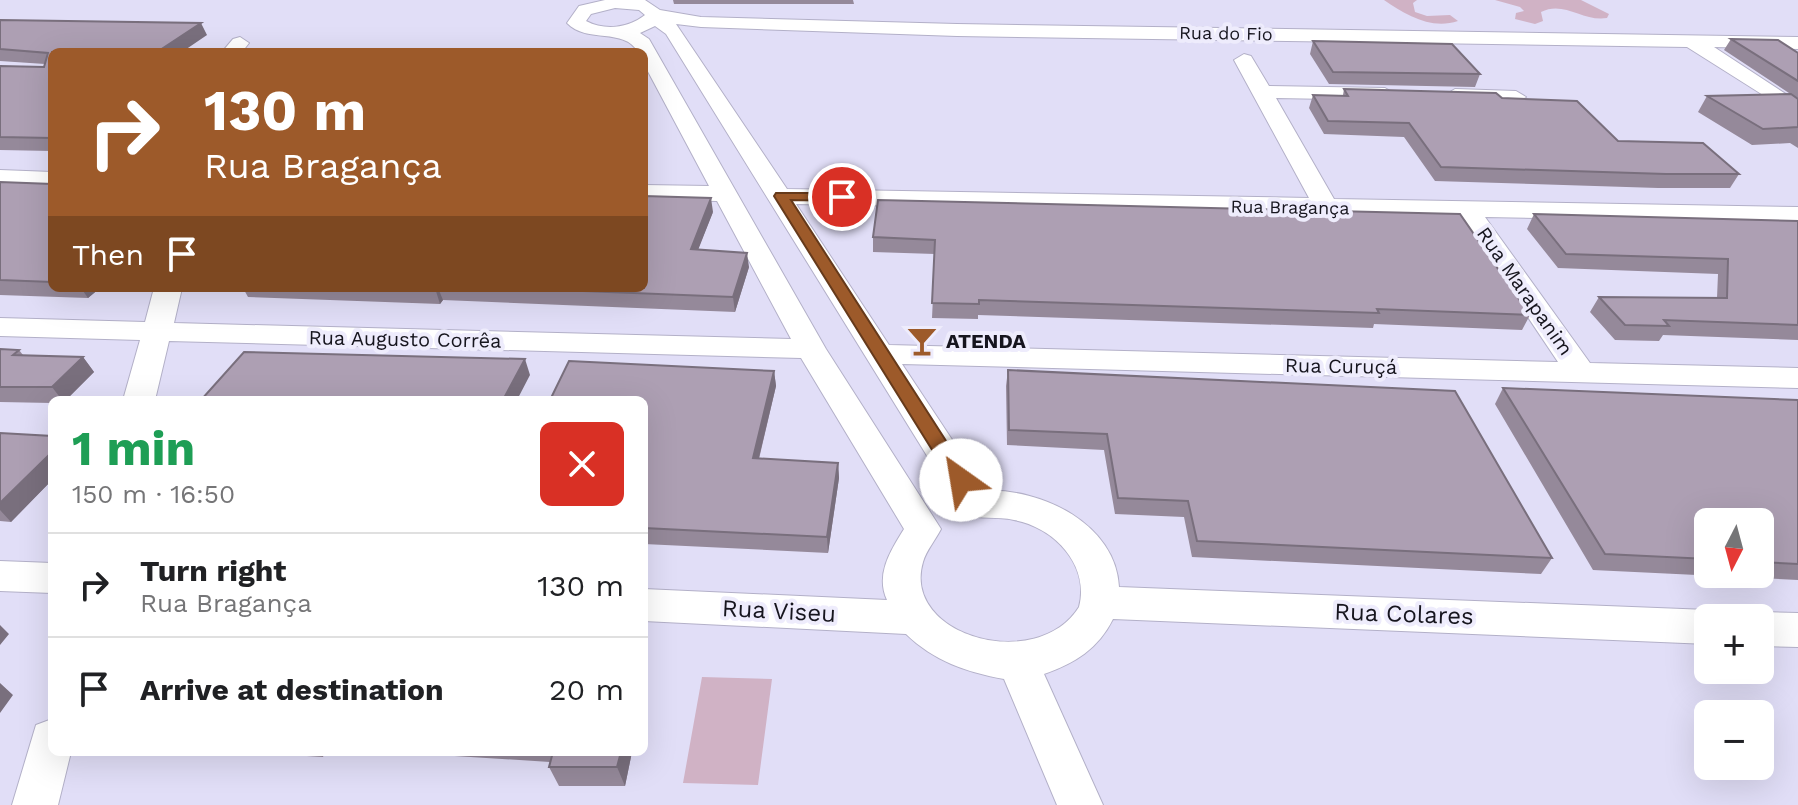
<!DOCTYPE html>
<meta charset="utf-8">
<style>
:root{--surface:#fff;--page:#f2f2f2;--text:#202124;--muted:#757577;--line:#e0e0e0}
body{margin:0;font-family:"Work Sans",sans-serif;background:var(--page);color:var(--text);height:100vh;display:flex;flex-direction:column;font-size:30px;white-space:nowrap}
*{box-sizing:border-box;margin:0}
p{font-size:26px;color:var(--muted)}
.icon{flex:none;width:44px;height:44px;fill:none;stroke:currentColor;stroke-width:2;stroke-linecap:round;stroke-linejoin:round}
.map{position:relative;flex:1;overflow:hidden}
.side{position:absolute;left:48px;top:396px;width:600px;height:360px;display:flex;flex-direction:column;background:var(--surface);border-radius:12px;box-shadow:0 8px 32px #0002}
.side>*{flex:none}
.top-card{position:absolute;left:48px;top:48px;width:600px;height:244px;border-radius:12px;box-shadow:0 8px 32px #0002;background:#9d5a2a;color:#fff;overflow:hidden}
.needle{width:52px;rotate:186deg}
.tools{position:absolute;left:1694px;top:508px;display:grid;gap:16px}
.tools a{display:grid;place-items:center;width:80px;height:80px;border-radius:12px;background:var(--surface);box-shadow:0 8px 32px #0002;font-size:40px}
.pin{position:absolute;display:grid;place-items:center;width:68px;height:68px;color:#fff;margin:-34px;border:4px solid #fff;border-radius:50%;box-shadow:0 2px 8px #0007}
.me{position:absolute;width:88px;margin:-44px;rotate:328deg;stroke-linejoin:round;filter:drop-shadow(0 0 6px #0008)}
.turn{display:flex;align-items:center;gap:28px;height:168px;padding:0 24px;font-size:36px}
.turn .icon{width:104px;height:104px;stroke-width:2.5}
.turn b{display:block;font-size:56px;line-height:68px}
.then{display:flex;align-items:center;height:76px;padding:0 24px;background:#0003;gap:16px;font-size:30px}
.round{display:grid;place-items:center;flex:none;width:84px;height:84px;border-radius:12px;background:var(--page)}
.headline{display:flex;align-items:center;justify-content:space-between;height:136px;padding:0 24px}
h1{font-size:48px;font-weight:700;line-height:60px;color:#1e9e55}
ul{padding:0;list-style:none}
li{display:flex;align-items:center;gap:24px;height:104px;padding:0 24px;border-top:2px solid var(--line)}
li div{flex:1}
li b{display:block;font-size:30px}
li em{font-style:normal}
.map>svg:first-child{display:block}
</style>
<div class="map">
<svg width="1798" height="805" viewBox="0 0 1798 805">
<rect width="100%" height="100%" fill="#e1def7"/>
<path fill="#d0b2c5" d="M1384,0H1417L1413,3L1415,12L1427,16L1450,15L1458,21C1431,30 1406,15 1384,0Z
M1495,0H1581L1609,14L1607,18C1583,22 1564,0 1541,12L1543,21L1535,24L1515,19L1516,13L1524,11L1520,7Z
M702,677L772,679L758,785L683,783Z"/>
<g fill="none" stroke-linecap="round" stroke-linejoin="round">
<g stroke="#b3b0c8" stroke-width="2">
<path id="minor" d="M605,0H645L660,10L701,17L957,24L1798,37V49L1714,47L1798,102V117L1687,47L957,36L701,27L676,24L787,189L1309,198L1234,60L1244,54L1251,56L1269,86L1385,88L1395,94L1385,100L1276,98L1334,199L1798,207V223L1485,217L1590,363L1798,368V388L902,364L986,491C1041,488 1116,524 1119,587L1708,610L1724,618H1708V644L1113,619C1098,649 1075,663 1044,674L1103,805H1057L1004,679C966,672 934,661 906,634L644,621V589L887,600C875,574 891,550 904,529L801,358L169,341L155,400H123L140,340L0,336V318L145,322L154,288H182L174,323L791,339L717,201L644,199V185L709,186L644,64V52H638C624,27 587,44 567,23L579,6ZM615,8L639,10L645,15C628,28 605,31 586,21L591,14ZM655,26L666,34L963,514C980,520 997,516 1014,520C1054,527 1090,565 1079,607C1037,674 901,636 923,562C926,551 936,539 941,529L826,349L649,39L640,33ZM796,204L1460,216L1558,362L889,345Z
M240,37L249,43L242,52H222L233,39Z
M1455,89L1516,91L1526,97L1516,103L1448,99L1445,95Z
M0,170L52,172V186L0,184Z
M0,561L52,563V593L0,591Z
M1760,612L1798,613V647L1760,646V618H1745Z
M52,719V752H71L58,805H12L36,725Z"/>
</g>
<use href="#minor" fill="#fff" fill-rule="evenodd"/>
</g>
<path fill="#95899a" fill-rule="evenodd" d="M673,0H853L854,4H674Z
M0,20L207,35L52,52V151L0,150V66L44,67L45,64L0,61Z
M1731,39L1798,53V99L1724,50Z
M1313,41L1480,74L1475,87L1329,84L1310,54Z
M1344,89L1502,98L1618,141L1739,174L1730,188H1658L1435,181L1404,137L1324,134L1309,108L1313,95H1343Z
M1707,96L1798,99V148L1790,143L1752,145L1698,112Z
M0,182L52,184V288H100L88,298L0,295Z
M878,200L1530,315L1522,330L1374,324L1373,328L978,315V319L932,318L935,254L873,252V237Z
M713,212L698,249L749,267L735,312L443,300L440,304L248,297L243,288H644Z
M1534,214L1798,221V340L1663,335L1659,341L1615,340L1590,312L1599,297L1717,298L1718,274L1558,268L1527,229Z
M0,349L19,350L23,355L83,357L94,372L66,400H52V403L0,402Z
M1008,370L1552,558L1541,574L1192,557L1184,517L1115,514L1104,450L1007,445L1006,386Z
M774,371L776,386L759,459L838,463L839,478L828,553L644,544V400Z
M1503,388L1798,400V580L1593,570L1495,404ZM1708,522H1760V574H1708Z
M0,433L52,436V480L11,522L0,521Z
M244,752H325L323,757Z
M391,752H632L625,786H559L549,767L550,762Z"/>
<path fill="#796f7d" d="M201,23L207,35L182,52H157Z
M711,198L713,212L693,263L691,249Z
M747,253L749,267L735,312L733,297Z
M81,288H100L88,298Z
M435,288H438L443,300L440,304Z
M83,357L94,372L66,400H62L52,387Z
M525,359L530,375L517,400H503Z
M774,371L776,386L755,474L753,458Z
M52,452V480L11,522L0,510V503Z
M838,463L839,478L828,553L827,537Z
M0,625L9,634L0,645Z
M0,683L13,695L0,713Z
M621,752H632L625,786L617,767Z"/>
<path fill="#ad9fb3" stroke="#796f7d" stroke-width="2" d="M0,20L201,23L157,52H52V138L0,137V66L44,67L48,53L0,49Z
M1731,39L1778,40L1798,53V81Z
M1313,41L1452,44L1480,74L1333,72Z
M1344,89L1496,93L1502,98L1577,101L1618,141L1703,143L1739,174H1666L1441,167L1409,123L1328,121L1313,95L1348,96Z
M1791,94L1798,99V127L1763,129L1707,96Z
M0,182L52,184V282L0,280Z
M644,196L711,198L691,249L747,253L733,297L507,288H644Z
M878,200L1460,214L1530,315L1377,309L1379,313L979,300V304L932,303L935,240L873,237Z
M1534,214L1798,221V325L1664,320L1669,326L1625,325L1599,297L1727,298L1728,259L1566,254Z
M0,349L19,350L13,355L83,357L52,387H0Z
M244,352L525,359L503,400H201Z
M569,361L774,371L753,458L838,463L827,537L644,528V400H550Z
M1008,370L1455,391L1552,558L1197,541L1188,501L1118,498L1107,434L1009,430Z
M1503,388L1798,400V564L1760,562V522H1708V559L1605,554Z
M0,433L52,436V452L0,503Z
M553,752H621L617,767H549Z"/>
<path fill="#9d5a2a" stroke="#663a1b" stroke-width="2" d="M776,193H842L849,197L842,201L791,200L968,475L971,480L968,485H954L774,196Z"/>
<defs>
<g id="bar-bare" transform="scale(2.4)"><path d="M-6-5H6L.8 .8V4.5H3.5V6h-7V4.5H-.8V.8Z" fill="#9d5a2a" stroke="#eeecfc" stroke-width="2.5" paint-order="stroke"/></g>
</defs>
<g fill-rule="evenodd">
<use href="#bar-bare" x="922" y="341"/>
</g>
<g text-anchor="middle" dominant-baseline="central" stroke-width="8" stroke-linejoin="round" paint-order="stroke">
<g font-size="18" fill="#16151e" stroke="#eeecfc">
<text transform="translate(1226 33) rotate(1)">Rua do Fio</text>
<text transform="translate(1290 207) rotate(1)">Rua Bragança</text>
</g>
<g font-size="20" fill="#16151e" stroke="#eeecfc">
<text transform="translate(1525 291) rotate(55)">Rua Marapanim</text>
<text transform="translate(405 339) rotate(1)">Rua Augusto Corrêa</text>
<text transform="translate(1341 366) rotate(1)">Rua Curuçá</text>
</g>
<g font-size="20" font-weight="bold" fill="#16151e" stroke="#eeecfc" text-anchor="start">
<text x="946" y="341">ATENDA</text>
</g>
<g font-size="24" fill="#16151e" stroke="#eeecfc">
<text transform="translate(779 611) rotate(3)">Rua Viseu</text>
<text transform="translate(1404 614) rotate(2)">Rua Colares</text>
</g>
</g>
</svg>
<div class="tools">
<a><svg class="needle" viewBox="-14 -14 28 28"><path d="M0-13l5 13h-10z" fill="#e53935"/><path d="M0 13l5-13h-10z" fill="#757577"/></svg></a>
<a>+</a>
<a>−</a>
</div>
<div class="pin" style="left:842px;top:197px;background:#d93025"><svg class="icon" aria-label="arrive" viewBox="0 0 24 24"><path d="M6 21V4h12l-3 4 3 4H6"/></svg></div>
<svg class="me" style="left:961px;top:480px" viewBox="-20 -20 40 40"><circle r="19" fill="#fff"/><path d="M0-13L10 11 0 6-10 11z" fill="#9d5a2a"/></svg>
<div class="top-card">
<div class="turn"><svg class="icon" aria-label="right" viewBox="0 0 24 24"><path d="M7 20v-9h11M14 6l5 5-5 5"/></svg><div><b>130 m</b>Rua Bragança</div></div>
<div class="then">Then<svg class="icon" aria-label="arrive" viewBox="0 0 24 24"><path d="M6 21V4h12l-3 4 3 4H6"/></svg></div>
</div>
<section class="side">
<div class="headline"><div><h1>1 min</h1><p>150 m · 16:50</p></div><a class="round" style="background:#d93025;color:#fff"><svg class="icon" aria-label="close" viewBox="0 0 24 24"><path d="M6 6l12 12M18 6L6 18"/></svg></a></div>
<ul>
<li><svg class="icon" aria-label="right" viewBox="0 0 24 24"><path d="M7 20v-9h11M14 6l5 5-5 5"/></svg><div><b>Turn right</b><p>Rua Bragança</p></div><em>130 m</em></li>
<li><svg class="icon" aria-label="arrive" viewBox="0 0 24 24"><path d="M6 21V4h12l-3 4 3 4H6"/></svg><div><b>Arrive at destination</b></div><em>20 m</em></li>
</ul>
</section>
</div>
